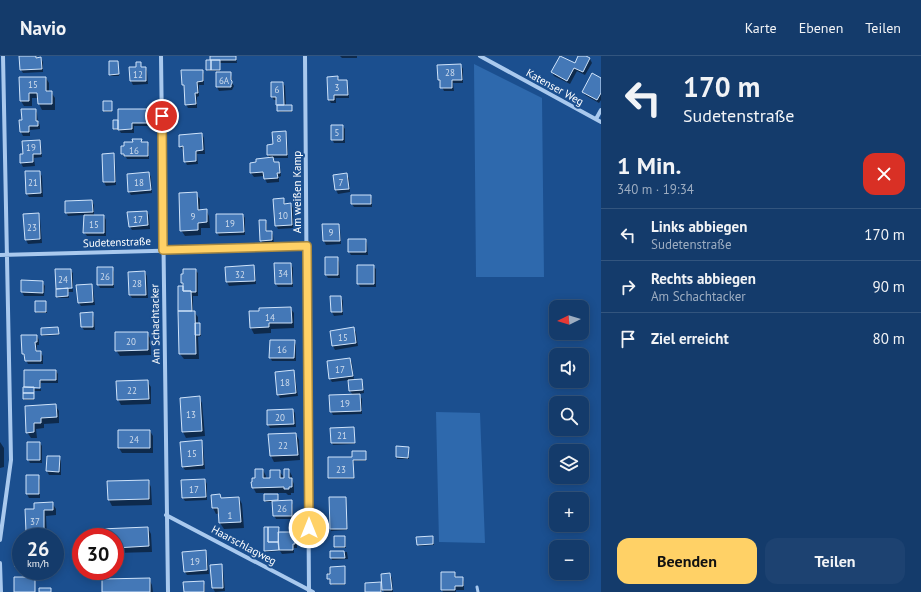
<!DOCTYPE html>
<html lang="de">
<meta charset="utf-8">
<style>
:root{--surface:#143b6b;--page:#1d4271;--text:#f1f3f6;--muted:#9dadc1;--line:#33557e;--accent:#ffd166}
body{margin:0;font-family:"PT Sans",sans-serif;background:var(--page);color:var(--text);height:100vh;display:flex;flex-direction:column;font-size:15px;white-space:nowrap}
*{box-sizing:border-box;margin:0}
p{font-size:13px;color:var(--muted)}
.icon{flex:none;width:22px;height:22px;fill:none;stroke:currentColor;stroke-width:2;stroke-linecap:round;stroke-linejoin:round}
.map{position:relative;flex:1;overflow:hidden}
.drawer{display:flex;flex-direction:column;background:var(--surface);width:320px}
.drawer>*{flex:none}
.guide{background:#143b6b;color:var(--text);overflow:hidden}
.needle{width:26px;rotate:265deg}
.tools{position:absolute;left:549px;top:244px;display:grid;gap:8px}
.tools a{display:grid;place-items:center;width:40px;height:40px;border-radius:8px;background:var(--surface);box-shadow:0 2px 10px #0003,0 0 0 1px var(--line);font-size:20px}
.speed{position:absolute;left:12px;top:472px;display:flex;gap:8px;font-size:20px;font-weight:700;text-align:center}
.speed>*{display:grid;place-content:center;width:52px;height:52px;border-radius:50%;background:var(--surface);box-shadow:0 2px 10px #0003,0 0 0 1px var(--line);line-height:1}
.speed small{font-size:10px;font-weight:400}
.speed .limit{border:6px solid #d22;background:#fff;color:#111}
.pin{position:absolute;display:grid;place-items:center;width:34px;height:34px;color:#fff;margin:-17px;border:2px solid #fff;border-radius:50%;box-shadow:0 1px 4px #0007}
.me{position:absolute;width:44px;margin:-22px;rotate:0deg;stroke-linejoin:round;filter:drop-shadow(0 0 3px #0008)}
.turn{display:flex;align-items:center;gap:14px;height:84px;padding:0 16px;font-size:18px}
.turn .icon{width:52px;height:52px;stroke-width:2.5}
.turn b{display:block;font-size:28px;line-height:34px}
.round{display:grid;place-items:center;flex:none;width:42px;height:42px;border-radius:12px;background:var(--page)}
.summary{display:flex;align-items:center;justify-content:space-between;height:68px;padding:0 16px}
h1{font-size:24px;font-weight:700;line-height:30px}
.primary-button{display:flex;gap:8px;margin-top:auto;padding:8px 16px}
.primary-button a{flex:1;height:46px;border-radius:12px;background:var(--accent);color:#111;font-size:16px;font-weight:700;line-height:46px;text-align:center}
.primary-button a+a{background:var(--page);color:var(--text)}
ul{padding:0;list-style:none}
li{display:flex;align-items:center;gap:12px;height:52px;padding:0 16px;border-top:1px solid var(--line)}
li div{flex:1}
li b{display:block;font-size:15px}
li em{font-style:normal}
header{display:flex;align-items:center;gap:24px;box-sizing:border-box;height:56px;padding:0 20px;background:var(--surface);border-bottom:1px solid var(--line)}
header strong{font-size:19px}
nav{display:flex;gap:22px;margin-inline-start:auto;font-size:14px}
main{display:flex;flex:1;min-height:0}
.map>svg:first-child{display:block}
</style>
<header>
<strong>Navio</strong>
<nav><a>Karte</a><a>Ebenen</a><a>Teilen</a></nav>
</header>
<main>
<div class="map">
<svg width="601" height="536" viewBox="0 0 601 536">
<rect width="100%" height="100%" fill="#1b4f8f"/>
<path fill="#2e69ad" d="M474,8L542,42L544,221H476Z
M436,356L480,357L485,487L439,486Z"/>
<path fill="#0007" d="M20,0H37V3L41,2L43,6V16L23,17L21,14Z
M211,0H236L237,7H220V15H208L207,13L212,5Z
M340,0H357V2H342Z
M580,0H584L590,3L592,7L585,19L577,15L570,28L554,20L552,16L575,9Z
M118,6L119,20H111L110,19Z
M140,7L142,12H145L147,15L148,28L133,29L131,25Z
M461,9L463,13V27H453L454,35H444L439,24V10Z
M202,15L204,18V29H199V40L197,41V52H188L186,48L185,33L183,28Z
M217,17H230L232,21V27L234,30L232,34L219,35L217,31Z
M338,21L340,25H346L348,28L349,42H336V47H331L329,44Z
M46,22L49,27V36H51L55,42V54H42L39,48V42H32V50H24L21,45Z
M601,24V44L599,47L585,39L583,36Z
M283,27L285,30L286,50L292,51V56H279L277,44H274L272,41Z
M112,47V56H105L104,55Z
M35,54L37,57L38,66L40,69V73L30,74V80H23L21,76V65H23Z
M147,54L149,57V70H134V77H121L119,74H115L114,73L119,65Z
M343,70L345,73V87H334L332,83Z
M285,76L287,80L288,102H273L275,107H278L280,110L281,120L279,121V126L267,127L265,123L264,120L254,121L251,117V108L270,102L268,99L274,89Z
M202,78L204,82L205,98H197L198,108L187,109L185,105L184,94H183L180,90Z
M141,84L143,87H147L149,91V103H127L126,101H124L122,97L125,91Z
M39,85L41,88L42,101L34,102L35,110L23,111L21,107V99H24Z
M113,98L115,102L116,129L106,130L104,126L103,99Z
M39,116L42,120L43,141H29L27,138Z
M149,117L151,121L152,137L131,139L129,136Z
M346,119L349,122L350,136L338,138L336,134Z
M196,138L200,143V155L206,154L209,160L210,172H201V179L185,180L181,174Z
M370,140L372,143V151H354L352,148Z
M283,143L286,149L291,148L293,152L294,172L278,173L276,169Z
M92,145L94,149V160H104L106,164V180H87L84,176L85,159L68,160L66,156Z
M147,156L149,159L150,173L132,174L130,171Z
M38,158L40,162L42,187L28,188L26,184L24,159Z
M243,159L245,162V179L219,180L217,176Z
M265,165L267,168V176H271L273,179L274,187L263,188L261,184Z
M323,169H338L340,172L341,188L326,189L324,185Z
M365,184L367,187L368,199H351L349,196Z
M337,202L339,206L340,222H328L326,219Z
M291,208L293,212V231H278L276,228Z
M253,210L255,214L256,228L229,230L227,226L226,212Z
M373,210L376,213V231H360L358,227Z
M112,212L114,216V232H100L98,228Z
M70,214L73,217V231H67V233H73V236H68L69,242H58L57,240Z
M195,214L198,217V240H193V256H194L198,261V268H200V269L201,280L198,281L199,303H184L180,298L184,231L182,227Z
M145,216L147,220L148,242H132L130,239Z
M42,226L45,230L44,240H24L22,236Z
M91,229L93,232L95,249L81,250L79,247Z
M331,241H341L343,245V259L334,260L332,256Z
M45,246L46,247L47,257H37L36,256Z
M290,252L294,257V272L271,273V277L254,278L251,272Z
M92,257L94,261L95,274H84L82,271Z
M58,272L59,279L43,280L42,279Z
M353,272L356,276L358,290L335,294L333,290L331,276Z
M147,277L150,282L151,299L120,300L116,294Z
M37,280L39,284V289H37V296H40L43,300V308H28L23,297Z
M294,285L296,289V305H272L270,301Z
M350,303L352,307L354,324H361L363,327L364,337L359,338L362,343V358L333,359L331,355L353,339L350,335L349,324L332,326L330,323L328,306Z
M25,315H56L58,318V327H41V331H33V333H41V335H34V344H24V343L26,332Z
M293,315L295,319L298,340L280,342L278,338Z
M147,325L151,331V348L121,349L118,343Z
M199,341L202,347L205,380L186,382L183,376Z
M55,349L59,355V367L44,368V372L36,373L37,382H31L27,376L26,351Z
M293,354L295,357L296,371L270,372L268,368Z
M354,372V374L355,388L333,389L332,387L331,373Z
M150,375L153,380V397H122L119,392Z
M296,378L299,384L300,404L274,406L271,400L269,379Z
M201,385L203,389L205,413L185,414L182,410Z
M0,386L4,392V411L0,412Z
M40,387L42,390V407H30L28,403Z
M397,391L408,392L409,393V403H397Z
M366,398V405H354V423H330L329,422L353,402Z
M48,401H59L61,405V419H49L47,415Z
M263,414L266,420V423H271L279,415L283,420V423H285L289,414L292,420V424L294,428V437H291V439H288L286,437H256L253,431L256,423Z
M27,420H38L40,424V442H29L27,438Z
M205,424L207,428V444L185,445L183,442Z
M148,425L151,431L152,449L112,450L109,444L108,426Z
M220,439L222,443L239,442L242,448L244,472L224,473L220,467V457L216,458L213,452Z
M277,439L278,446L291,445L293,449V463H276L274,459L273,446H266L265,444Z
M330,442H345L346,443L347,474L331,475V473Z
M52,447L56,453V459L46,460L47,481H30L26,475L35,454Z
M148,472L151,478L152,496L115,497V481H102Z
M278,472L280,477H292L294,480V485L297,489V492H294V497L282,498L280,495L266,496L265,494Z
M345,481V482L346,492H335V491Z
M432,481L434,489L419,490L418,488Z
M21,491V514L18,515L16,511Z
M205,496L207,499L209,518L187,519L185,516Z
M331,496H347L348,503L332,504Z
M221,509L223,513L225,535L215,536L213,532L212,510Z
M345,513V529H332L331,524H329L328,522V517Z
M442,517H455L457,522H462L464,526V534H456V536H443L442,534Z
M390,518L392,522L393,536H384L382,532V536H366L380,527L383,533Z
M149,523L152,529L153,536H103Z
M203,526L205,529V536H185Z"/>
<path fill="#4478b7" stroke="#cfe3fa" d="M19,0H36V2L41,1L42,13L20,14Z
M210,0H236V4H210Z
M560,0L575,7L578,0H586L590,2L583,16L574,12L567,25L551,16Z
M206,4H211V14H206Z
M211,4H220V14H211Z
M109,5H118L119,18L109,19Z
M136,6H141V11H146V25H130L129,11H136Z
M461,8L462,24H452V32H440V24H438L437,9Z
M181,14H203V25L197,26L198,37H195L196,48L185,49L184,29H182Z
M216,16H231V24L232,25V27L231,29V31H216Z
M592,17L601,22V37L597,44L582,36Z
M338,20V24H347L348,39H334V44H328L327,21Z
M19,21H46V35H52V48H38L37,37H29V45H20Z
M271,26H283L284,49H276V41H271Z
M103,45H112V55H103Z
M277,49H292V55H277Z
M21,53H36V65H38V70H29V76H20L19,64H22Z
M118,53H147V67H132V73L118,74Z
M113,64H118V73H113Z
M331,69H343V84H331Z
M286,75L287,99H267V89L273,88L272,76Z
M202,77L203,94L196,95V105L184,106L183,90L179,91V79Z
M132,83H142L141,86H148V100H124V98H121V90H124V86H133Z
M40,84L41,98H33V106L20,107V98H23L22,85Z
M114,97L115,126H103L102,98Z
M273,101L274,106H279L280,117H277L278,122L264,123L263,116L250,117V107L256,106V103Z
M25,115H40L41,137L26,138Z
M149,116L151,134L128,136L127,118Z
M347,117L349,133L335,134L333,119Z
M197,136L198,154L207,153V166L198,167V174L180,175L179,137Z
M351,139H371V148H351Z
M284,142V148L291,147L292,169L275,170L273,143Z
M92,144L93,156L65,157V145Z
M147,155L148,169L129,171L127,156Z
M39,157L40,183L25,184L23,158Z
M216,158H243L244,176L216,177Z
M84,159H104V177H83Z
M259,164H266V175H272V184L260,185Z
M322,168H339L340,185H323Z
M348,183H366V196H348Z
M325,201H338V219H325Z
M274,207H291L292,228H275Z
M254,209L255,225L226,226L225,211Z
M357,209H374V228H357Z
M97,211H113V229H97Z
M55,213H71L72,232L56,233Z
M183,213H196V236H191V235H183V227H181V218H183Z
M145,215L146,239H129L128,216Z
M21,224L43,225V237L21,236Z
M92,228L93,246L78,247L76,229Z
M178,230H183V235H191L192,255H178Z
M68,232V240L56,241V233Z
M330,240H341L342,256H331Z
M35,245H46V256H35Z
M291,251L292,267H269V271L250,272L249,255H259V252Z
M178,255H195L196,298H179Z
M93,256V271H81L80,257Z
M195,267H200V279H195Z
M58,271L59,278L41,279V272Z
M354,271L356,287L332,290L330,275Z
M115,276H148V294L115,295Z
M21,279H37V286H35L36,295H41V305H25L24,298H22Z
M270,284H295L294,302H269Z
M350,302L353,320L329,323L327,305Z
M24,314H56V324H40V332L24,331Z
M294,314L296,337L277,339L275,316Z
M362,323L363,334L349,335L348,324Z
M148,324L149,343L117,344L116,325Z
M23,331H34V337H23Z
M23,337H34V343H23Z
M360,338L361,355L330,356L329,339Z
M200,340L202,375L182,376L180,342Z
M56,348L57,361L41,362V367H34V376L26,377L25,350Z
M293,353L294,368L267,369V354Z
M354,371L355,387H331L330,372Z
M118,374H150V392H118Z
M296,377L298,399L270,400L268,378Z
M202,384L203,409L182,411L180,386Z
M27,386H40V404H27Z
M396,390L409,391L408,402L396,401Z
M352,395H366V404H353L354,422H328V401H352Z
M47,400H60L59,416L46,415Z
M255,413H263V422H270V414H280V422H284V413H289V422H292V431H289V433H284V431L252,432L251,426H252V422H255Z
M26,419H39V438H26Z
M205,423L206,441L182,442L181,424Z
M149,424V443L108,444L107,425Z
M220,438L221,442L239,441L241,466L219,467L218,452H212L211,439Z
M264,438H278V444L264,445Z
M329,441H346L347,473H330Z
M292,444V460H273L272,445Z
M53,446V454H44V481H36V475L26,476L25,453H34V447Z
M148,471L149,490L115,492V481H101L100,473Z
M264,471H268V486H278L279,494L264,495Z
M268,471H279L278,486H268Z
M278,476H292L293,484H295V488H293V494H279Z
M334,480H345V491H334Z
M433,480V488L417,489L416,481Z
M21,490V511H15L14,491Z
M206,494L207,514L184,516L182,496Z
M330,495H344L345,502H330Z
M222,508L223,532H212L210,509Z
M345,510V528H330V523H327V518H330V511Z
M441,516H455V521H463V530H455V534H441Z
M390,517L392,534H382L381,518Z
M14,521H35V536H14Z
M150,522V536H102V523Z
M204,525V536H184L183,526Z
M381,526V536H365V527Z
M39,532H51V536H39Z"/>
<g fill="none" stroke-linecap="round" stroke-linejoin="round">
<path stroke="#a9c9ee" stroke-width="3" d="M477,531L478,536"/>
<path stroke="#a9c9ee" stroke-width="4" d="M161,0L168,536
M305,0L309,536
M480,0L601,66
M596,63L601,54
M0,199L307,191
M166,459L313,536
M0,484L11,404L3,0
M0,507L1,536"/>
</g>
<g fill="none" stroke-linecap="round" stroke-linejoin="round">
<g stroke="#a68842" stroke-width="10">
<path id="route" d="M162,60L163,194L307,190L309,472"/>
</g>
<use href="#route" stroke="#ffd166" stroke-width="7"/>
</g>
<g text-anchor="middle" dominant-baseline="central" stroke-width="4" stroke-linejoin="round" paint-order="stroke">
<g font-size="9" fill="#d0dded">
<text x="450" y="16">28</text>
<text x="138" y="18">12</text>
<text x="224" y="24">6A</text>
<text x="33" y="28">15</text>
<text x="337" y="31">3</text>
<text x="277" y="33">6</text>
<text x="337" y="76">5</text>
<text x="279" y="82">8</text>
<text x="31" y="91">19</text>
<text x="134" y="94">16</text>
<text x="33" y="126">21</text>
<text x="139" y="126">18</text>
<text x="341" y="126">7</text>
<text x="283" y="159">10</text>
<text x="193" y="160">9</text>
<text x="138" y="163">17</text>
<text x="230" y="167">19</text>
<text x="94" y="168">15</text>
<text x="32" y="171">23</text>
<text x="331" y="176">9</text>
<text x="283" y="217">34</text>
<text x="240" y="218">32</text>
<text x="105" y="220">26</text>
<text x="63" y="223">24</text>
<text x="137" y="227">28</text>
<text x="270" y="261">14</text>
<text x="343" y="281">15</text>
<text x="131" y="285">20</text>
<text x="282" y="293">16</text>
<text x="340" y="313">17</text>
<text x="285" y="326">18</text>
<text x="132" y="334">22</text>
<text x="345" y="347">19</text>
<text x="191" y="358">13</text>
<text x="280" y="361">20</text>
<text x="342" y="379">21</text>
<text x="134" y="383">24</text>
<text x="283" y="389">22</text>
<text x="192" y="397">15</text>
<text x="341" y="413">23</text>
<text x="194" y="433">17</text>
<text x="282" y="452">26</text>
<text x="230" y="459">1</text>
<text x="35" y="465">37</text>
<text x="195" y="505">19</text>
</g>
<g font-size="11" fill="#fff" stroke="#1b4f8f">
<text transform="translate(555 31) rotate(29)">Katenser Weg</text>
<text transform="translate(297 136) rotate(-90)">Am weißen Kamp</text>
<text transform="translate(117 186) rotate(-2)">Sudetenstraße</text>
<text transform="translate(155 268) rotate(-91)">Am Schachtacker</text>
<text transform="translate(244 489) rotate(28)">Haarschlagweg</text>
</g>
</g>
</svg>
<div class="tools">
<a><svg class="needle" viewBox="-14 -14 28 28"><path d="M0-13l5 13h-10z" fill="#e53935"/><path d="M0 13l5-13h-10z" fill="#9dadc1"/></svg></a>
<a><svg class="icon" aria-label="sound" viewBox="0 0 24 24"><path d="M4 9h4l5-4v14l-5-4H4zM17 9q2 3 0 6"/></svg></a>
<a><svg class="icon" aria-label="search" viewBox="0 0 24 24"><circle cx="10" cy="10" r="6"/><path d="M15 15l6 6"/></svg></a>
<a><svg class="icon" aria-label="layers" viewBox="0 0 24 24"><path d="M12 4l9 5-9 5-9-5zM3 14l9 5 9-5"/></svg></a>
<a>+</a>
<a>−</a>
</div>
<div class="speed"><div>26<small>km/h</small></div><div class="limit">30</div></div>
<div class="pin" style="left:162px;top:60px;background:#d93025"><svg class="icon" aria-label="arrive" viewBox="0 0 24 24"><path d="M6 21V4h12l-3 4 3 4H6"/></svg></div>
<svg class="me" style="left:309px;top:472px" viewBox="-20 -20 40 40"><circle r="17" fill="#ffd166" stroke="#fff" stroke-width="3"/><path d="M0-11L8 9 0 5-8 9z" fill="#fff"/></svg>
</div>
<section class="drawer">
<div class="guide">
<div class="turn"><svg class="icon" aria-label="left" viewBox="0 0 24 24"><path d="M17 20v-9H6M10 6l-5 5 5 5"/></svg><div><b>170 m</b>Sudetenstraße</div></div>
</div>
<div class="summary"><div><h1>1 Min.</h1><p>340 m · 19:34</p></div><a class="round" style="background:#d93025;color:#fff"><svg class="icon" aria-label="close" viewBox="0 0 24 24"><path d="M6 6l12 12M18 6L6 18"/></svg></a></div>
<ul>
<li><svg class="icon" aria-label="left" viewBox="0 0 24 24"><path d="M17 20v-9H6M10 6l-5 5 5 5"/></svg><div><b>Links abbiegen</b><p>Sudetenstraße</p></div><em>170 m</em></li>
<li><svg class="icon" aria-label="right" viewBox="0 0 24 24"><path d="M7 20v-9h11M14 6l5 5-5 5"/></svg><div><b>Rechts abbiegen</b><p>Am Schachtacker</p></div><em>90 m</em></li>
<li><svg class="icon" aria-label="arrive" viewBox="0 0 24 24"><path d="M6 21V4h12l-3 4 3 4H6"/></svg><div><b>Ziel erreicht</b></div><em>80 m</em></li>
</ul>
<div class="primary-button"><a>Beenden</a><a>Teilen</a></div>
</section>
</main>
